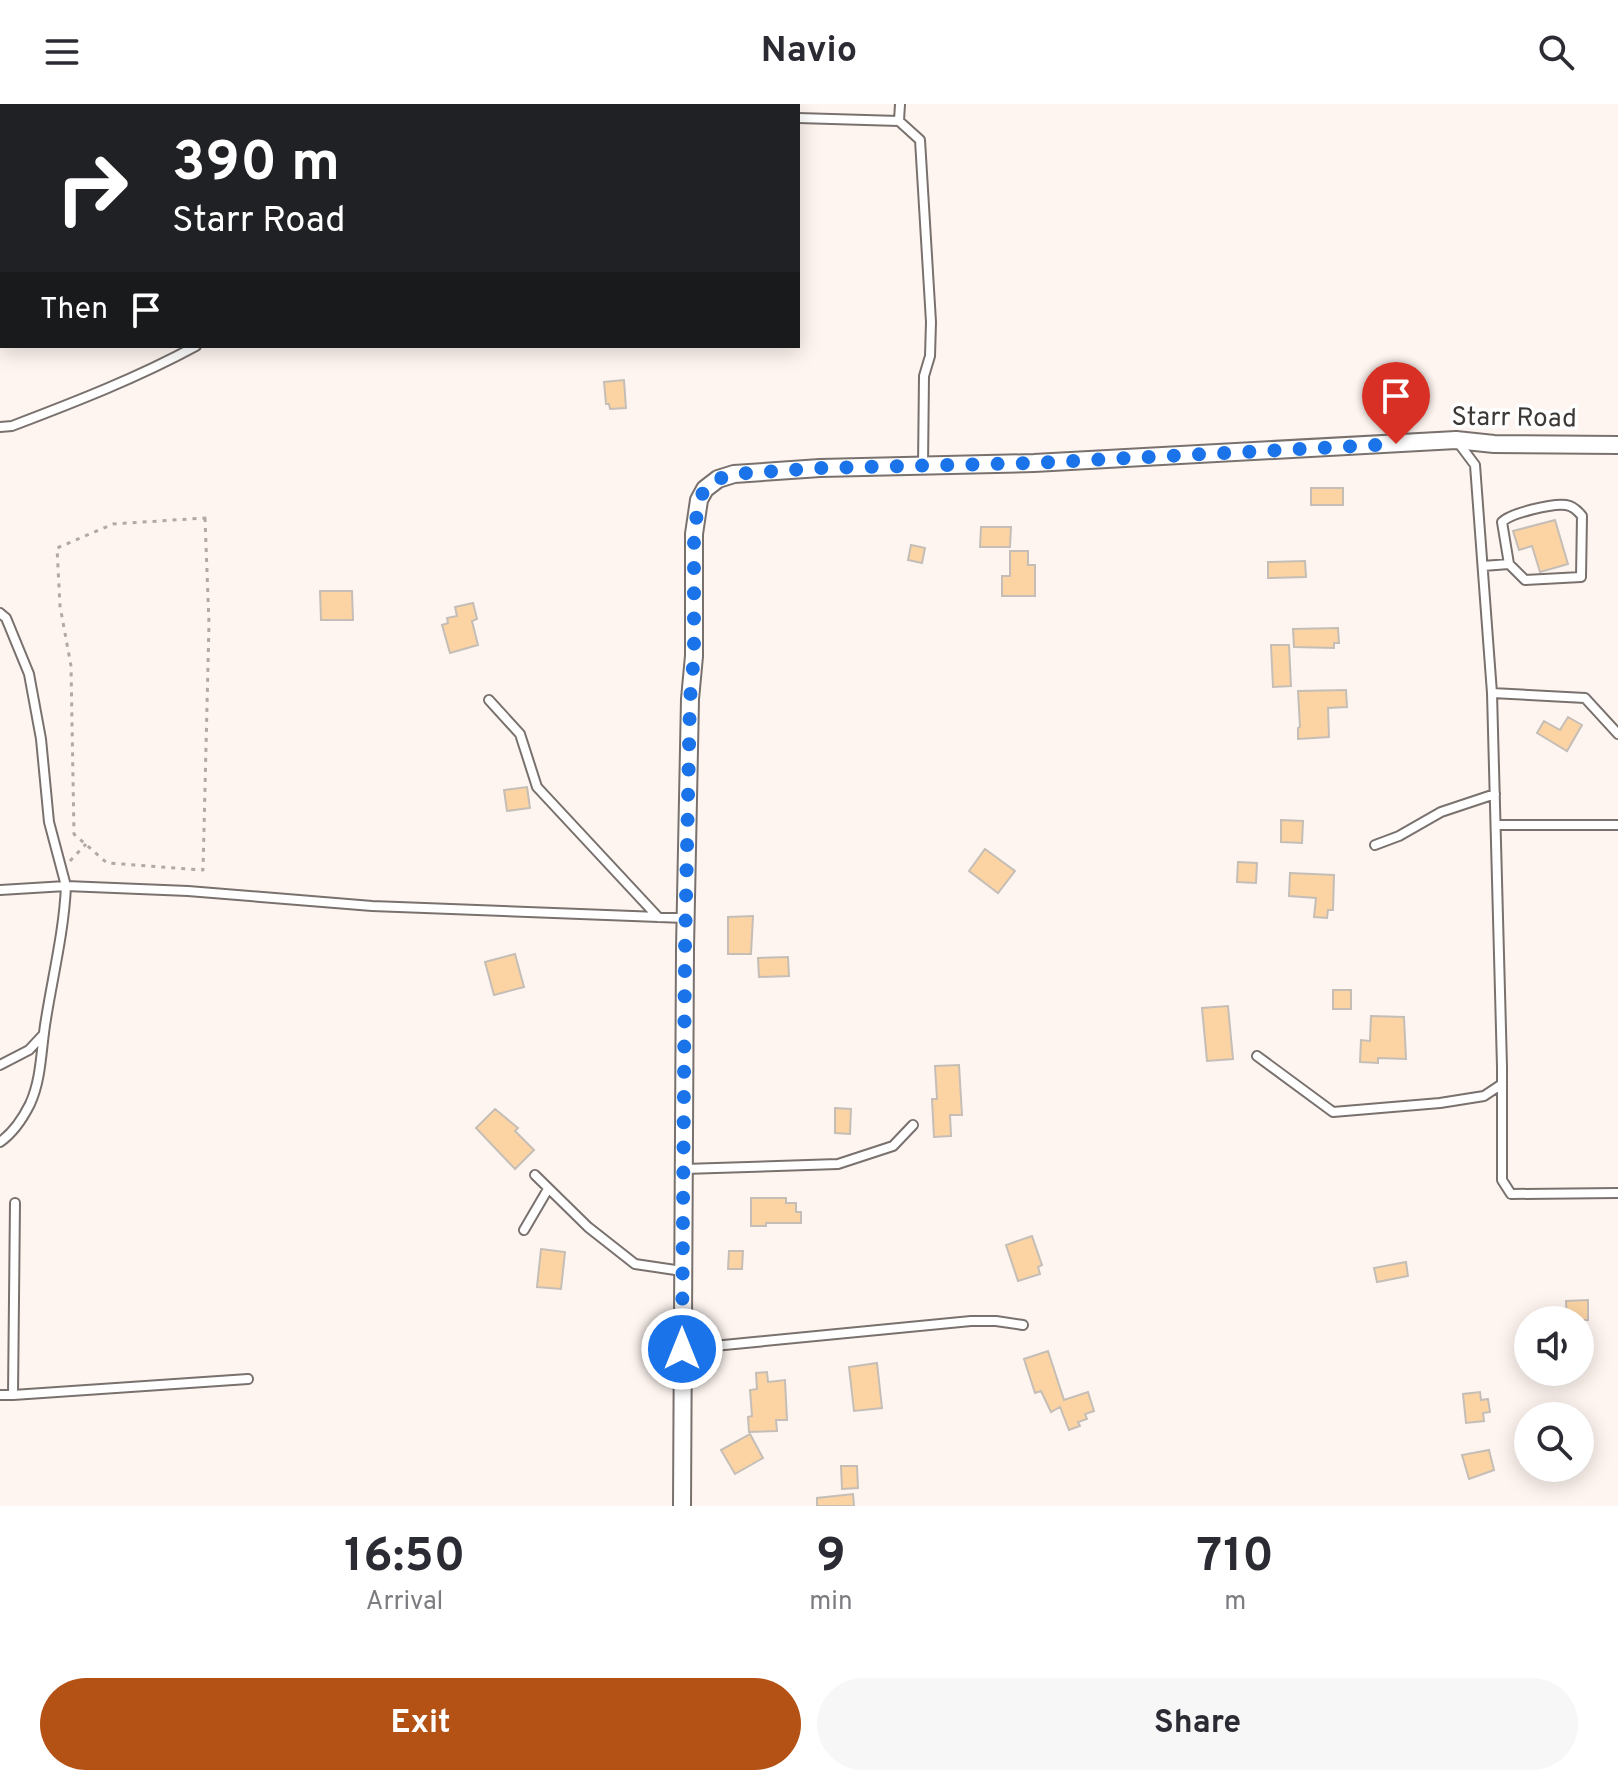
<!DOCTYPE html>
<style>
:root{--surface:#fff;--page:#f7f7f7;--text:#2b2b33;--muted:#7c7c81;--accent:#b45215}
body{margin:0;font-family:Overpass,sans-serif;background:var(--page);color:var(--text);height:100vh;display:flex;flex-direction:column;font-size:30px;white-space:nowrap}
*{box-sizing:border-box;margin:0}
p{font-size:26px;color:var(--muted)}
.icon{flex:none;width:44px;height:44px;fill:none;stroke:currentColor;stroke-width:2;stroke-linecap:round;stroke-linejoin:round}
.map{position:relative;height:1402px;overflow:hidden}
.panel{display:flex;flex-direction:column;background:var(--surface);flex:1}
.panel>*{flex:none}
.hud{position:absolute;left:0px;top:0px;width:800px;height:244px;box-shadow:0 4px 20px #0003;background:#202124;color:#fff;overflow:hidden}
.buttons{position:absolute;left:1514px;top:1202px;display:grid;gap:16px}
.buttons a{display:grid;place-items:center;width:80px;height:80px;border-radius:50%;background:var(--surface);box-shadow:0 4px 20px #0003;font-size:40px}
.pin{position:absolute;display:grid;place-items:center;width:68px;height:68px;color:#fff;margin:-82px -34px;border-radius:50% 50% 50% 0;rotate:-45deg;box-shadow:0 0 8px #0007}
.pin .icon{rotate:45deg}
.me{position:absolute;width:88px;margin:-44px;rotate:0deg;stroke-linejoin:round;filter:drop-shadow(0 0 6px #0008)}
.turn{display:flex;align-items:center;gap:28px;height:168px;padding:0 40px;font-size:36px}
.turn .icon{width:104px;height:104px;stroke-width:2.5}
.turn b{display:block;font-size:56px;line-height:68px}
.then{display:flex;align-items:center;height:76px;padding:0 40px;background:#0003;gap:16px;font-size:30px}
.eta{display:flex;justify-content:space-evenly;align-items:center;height:136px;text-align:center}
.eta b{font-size:48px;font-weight:700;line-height:56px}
.cta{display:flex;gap:16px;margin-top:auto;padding:16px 40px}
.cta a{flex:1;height:92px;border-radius:48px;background:var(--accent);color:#fff;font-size:32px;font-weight:700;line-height:92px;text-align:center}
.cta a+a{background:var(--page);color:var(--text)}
header{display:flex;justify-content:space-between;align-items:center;height:104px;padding:0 40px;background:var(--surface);font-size:36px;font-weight:700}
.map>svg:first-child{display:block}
</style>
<header><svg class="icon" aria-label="menu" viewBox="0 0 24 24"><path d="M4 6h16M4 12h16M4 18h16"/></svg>Navio<svg class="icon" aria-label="search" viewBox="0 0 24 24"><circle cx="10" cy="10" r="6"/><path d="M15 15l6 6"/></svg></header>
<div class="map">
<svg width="1618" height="1402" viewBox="0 0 1618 1402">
<rect width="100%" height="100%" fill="#fef5f0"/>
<path fill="#fcd4a3" stroke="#c4beb7" stroke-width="2" d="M624,276L626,304L610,305L609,300H606L604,278Z
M1311,384H1343V401H1311Z
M1555,416L1568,460L1540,468L1532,442L1519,446L1513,427Z
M981,423H1011L1010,443H980Z
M911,441L925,444L922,459L908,456Z
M1010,447H1028V461H1035V492H1002V472H1010Z
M1305,457L1306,473L1268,474V458Z
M320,487H352L353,516H321Z
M473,499L477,515L472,517L478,541L450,549L442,521L448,519L447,514L457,512L455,503Z
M1338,524L1339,539H1334V544L1294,543L1293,525Z
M1271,541H1289L1291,582L1273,583Z
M1346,586L1347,603L1328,604L1329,633L1298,635V624L1300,623L1298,587Z
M1568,613L1582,621L1567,647L1537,629L1544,617L1560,626Z
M527,683L530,704L507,707L504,686Z
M1281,716L1303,717L1302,739L1281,738Z
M985,745L1015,767L998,789L969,767Z
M1238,758L1257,759L1256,779L1237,778Z
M1290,769L1334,771L1333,806H1328L1327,814L1314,813L1316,794L1289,792Z
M753,812L751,850H728V813Z
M515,850L524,883L494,891L485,858Z
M788,853L789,872L759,873L758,854Z
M1333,886H1351V905H1333Z
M1228,902L1233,955L1207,957L1202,904Z
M1371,912L1404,913L1406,955L1378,954V959L1360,958L1361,936L1370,937Z
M959,961L962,1011H950L951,1032L934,1033L932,995H937L935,962Z
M835,1004L851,1005L850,1030L835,1029Z
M495,1005L518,1024L515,1027L534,1046L515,1065L476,1024Z
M751,1094H786V1099H796V1108H801V1119H766V1122H751Z
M1032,1132L1042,1161L1038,1163L1040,1170L1018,1177L1006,1141Z
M541,1145L565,1148L561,1185L537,1183Z
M729,1147H743L742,1165H728Z
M1406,1158L1408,1172L1377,1178L1374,1164Z
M1588,1196V1216H1567L1566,1197Z
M1048,1247L1064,1296L1088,1288L1094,1307L1085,1310L1087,1315L1078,1318L1080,1322L1069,1326L1060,1303L1051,1308L1041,1287L1035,1289L1024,1255Z
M877,1259L882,1304L854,1307L849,1263Z
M767,1268L768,1278L785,1276L787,1316H776L777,1327L749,1328L748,1313L752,1312L750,1286L757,1285L756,1269Z
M1480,1288L1481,1296L1488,1295L1490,1308L1483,1309L1484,1317L1466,1319L1463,1290Z
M750,1330L763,1354L735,1370L721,1346Z
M1489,1346L1494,1366L1469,1375L1462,1351Z
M841,1362H857L858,1384L842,1385Z
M853,1390L854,1402H817V1394Z"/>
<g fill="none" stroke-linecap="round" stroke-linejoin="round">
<g stroke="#79716d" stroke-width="12">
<path id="lane" d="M380,0L383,2
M749,0V2
M665,2V0
M798,14L899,17L920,36L931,218L930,252L924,272L923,362
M899,17L900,0
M0,163L2,162
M0,323L12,322C75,298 137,274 196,242
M1457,337L1475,361L1492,589L1502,963V1076L1511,1090L1618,1089
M1483,462L1509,460L1525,476L1581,473L1582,412C1578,407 1573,402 1566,401C1553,399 1511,409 1502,418L1509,460
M0,509L6,514L29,570L41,635L49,718L66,782L188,787L372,802L685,814
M1492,589L1585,594L1618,630
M489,596L520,630L537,683L658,813
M1496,721H1618
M1375,741L1399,732L1441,708L1495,690
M0,786L66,782C64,827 53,871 46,915C41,943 42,974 30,1000C23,1014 13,1029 0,1038
M1257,952L1333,1008L1440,999L1484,992L1502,980
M0,961L29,946L43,931
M684,1065L838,1060L893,1042L913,1021
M535,1071L588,1123L635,1160L682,1167
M524,1126L548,1085
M683,1245L971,1217H996L1023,1221
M0,1291H13L15,1099
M13,1291L248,1275"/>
</g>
<g stroke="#79716d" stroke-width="20">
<path id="street" d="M682,1402L685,845L690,595L694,552V430L699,396L705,385L718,375L734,370L820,364L1034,359L1456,336L1494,340L1618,341"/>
</g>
<path stroke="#b0a9a5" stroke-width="3" stroke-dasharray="4 6" stroke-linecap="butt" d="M205,414L209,520L203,766L107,759L74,730L71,562L60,502L57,444L113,420Z
M70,757L86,740"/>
<use href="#lane" stroke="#fff" stroke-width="8"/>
<use href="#street" stroke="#fff" stroke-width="16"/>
</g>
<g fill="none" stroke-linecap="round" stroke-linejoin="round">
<path stroke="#1a73e8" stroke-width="14" stroke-dasharray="0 25.2" d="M682,1245L685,845L690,595L694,552V430L699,396L705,385L718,375L734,370L820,364L1034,359L1396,340"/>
</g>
<g text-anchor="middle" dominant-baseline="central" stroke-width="7" stroke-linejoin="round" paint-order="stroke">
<g font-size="26" fill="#3c3836" stroke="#fff">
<text transform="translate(1514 315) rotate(1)">Starr Road</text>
</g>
</g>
</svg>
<div class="buttons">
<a><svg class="icon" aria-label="sound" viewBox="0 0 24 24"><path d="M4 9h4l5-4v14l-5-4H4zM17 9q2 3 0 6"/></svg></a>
<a><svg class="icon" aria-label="search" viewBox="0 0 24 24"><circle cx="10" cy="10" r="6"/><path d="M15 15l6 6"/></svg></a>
</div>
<div class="pin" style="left:1396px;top:340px;background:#d93025"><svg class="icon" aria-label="arrive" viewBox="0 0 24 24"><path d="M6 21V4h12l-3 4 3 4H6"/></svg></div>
<svg class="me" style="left:682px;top:1245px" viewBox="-20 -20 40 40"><circle r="17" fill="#1a73e8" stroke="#fff" stroke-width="3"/><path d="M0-11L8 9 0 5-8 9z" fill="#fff"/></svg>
<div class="hud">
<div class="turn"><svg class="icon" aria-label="right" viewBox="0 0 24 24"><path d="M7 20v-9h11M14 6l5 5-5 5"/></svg><div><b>390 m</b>Starr Road</div></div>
<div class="then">Then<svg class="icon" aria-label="arrive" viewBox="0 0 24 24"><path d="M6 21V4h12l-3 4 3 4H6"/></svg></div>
</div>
</div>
<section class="panel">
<div class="eta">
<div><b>16:50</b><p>Arrival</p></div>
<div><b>9</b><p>min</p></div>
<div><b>710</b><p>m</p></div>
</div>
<div class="cta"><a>Exit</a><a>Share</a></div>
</section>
